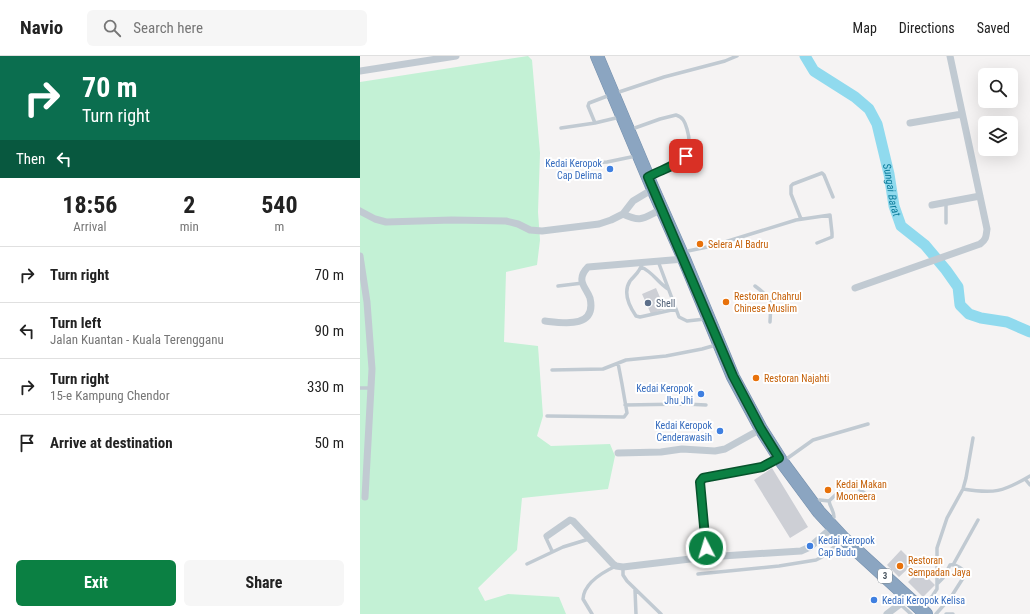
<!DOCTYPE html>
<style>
:root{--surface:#fff;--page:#f6f6f6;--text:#222;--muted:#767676;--line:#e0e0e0;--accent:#0b8043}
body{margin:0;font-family:"Roboto Condensed",sans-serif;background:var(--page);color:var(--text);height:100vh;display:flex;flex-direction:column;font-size:15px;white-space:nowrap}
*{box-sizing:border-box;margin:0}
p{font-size:13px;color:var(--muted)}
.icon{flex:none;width:22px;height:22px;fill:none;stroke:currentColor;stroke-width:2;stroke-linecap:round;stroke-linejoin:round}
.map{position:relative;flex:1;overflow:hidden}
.panel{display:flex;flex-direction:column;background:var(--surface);width:360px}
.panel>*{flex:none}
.banner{background:#0b6e4f;color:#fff;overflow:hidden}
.tools{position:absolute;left:618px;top:12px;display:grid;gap:8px}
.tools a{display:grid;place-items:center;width:40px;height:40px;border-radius:6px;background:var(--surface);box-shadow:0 4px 16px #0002;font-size:20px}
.pin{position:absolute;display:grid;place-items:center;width:34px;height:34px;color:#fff;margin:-17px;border-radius:8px;box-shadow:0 2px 6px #0006}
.me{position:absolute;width:44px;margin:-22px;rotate:355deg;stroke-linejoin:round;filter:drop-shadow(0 0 3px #0008)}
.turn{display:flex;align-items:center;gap:14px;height:84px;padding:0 16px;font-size:18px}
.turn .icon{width:52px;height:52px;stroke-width:2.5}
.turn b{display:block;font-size:28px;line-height:34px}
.then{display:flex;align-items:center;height:38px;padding:0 16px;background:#0003;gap:8px;font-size:15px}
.eta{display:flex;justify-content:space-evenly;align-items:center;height:68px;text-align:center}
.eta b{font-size:24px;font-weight:700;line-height:28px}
.cta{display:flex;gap:8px;margin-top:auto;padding:8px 16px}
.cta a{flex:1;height:46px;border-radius:6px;background:var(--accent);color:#fff;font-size:16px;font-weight:700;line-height:46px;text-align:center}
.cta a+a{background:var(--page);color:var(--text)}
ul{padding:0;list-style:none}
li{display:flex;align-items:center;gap:12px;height:56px;padding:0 16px;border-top:1px solid var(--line)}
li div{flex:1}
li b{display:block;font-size:15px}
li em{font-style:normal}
header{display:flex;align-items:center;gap:24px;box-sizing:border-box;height:56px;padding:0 20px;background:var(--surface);border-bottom:1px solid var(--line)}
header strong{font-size:19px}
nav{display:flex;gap:22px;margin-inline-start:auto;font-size:14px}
.search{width:280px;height:36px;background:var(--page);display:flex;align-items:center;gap:10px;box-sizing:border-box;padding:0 14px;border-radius:6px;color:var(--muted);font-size:15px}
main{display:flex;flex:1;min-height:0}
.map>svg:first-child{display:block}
</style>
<header>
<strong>Navio</strong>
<div class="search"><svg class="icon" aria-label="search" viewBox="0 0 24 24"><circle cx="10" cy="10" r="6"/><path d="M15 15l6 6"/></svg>Search here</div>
<nav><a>Map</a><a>Directions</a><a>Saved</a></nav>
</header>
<main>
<section class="panel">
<div class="banner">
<div class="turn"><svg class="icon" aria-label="right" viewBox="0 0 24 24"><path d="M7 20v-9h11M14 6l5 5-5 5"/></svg><div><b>70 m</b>Turn right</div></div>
<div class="then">Then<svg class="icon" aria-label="left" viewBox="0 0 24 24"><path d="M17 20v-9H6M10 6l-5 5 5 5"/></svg></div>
</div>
<div class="eta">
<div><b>18:56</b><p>Arrival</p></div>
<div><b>2</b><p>min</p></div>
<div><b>540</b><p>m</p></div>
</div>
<ul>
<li><svg class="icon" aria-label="right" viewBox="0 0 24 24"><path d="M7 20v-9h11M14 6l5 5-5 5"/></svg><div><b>Turn right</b></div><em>70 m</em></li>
<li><svg class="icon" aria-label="left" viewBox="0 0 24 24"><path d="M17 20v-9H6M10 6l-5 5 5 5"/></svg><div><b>Turn left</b><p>Jalan Kuantan - Kuala Terengganu</p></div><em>90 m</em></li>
<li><svg class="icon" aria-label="right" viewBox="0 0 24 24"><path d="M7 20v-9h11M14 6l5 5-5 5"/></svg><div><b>Turn right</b><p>15-e Kampung Chendor</p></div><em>330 m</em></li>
<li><svg class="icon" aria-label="arrive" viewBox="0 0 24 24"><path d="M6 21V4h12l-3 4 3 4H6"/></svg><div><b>Arrive at destination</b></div><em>50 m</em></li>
</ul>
<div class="cta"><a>Exit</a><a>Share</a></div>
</section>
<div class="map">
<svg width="670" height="558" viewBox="0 0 670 558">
<rect width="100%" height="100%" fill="#f5f3f3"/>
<path fill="#c3f1d5" d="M168,0L172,4L180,97L178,156L180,184L177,209L146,216L144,286L178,290L183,360L177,380L191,390L250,388L255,400L248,433L162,442L157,494L118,532L125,545L148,538L199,541L206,558H0V26Z"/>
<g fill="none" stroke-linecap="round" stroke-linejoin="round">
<path stroke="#90daee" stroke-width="11" id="s1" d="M445,0L454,15L495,41L509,53L517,68L529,118L534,150L541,170L565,189L586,214L598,231L600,249L609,258L621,262L647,266L670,276"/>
</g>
<path fill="#cdcfd5" d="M296,232L305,253L291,258L282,238Z
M412,412L448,471L430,482L394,424Z
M541,494L554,507L539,521L527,509Z
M560,514L575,529L563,541L548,526Z"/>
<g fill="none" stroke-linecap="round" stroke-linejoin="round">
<g stroke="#7690ad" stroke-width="14">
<path id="highway" d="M237,0L293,133L324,203L373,321L401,373L422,406L459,456L484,483L566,558"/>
</g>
<path stroke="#c1cad2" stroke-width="3.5" d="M256,37L304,21L365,5L377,0
M250,39L229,47L228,50L235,67L260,61
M201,72L235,67
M272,73L300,63L316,59C323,61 325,66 327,73C337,107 311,108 290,120
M218,108L247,106L276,100
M441,163L431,138V130L433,128L462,117L464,119L473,141
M586,167V146
M323,196L352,190L436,164L470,159L472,177V181L457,187
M298,205L319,261L327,265L345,263
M282,207C281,215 275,219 270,225C263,236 269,250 276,260L280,261L316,253
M281,211C293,216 297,226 308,233
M198,230L223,227
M395,230C413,243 411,245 410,266
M192,314L243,313L266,304L306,300L342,293L356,289
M0,332H11
M265,349L325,348L346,349
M187,360L264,361L267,357L262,328L258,307
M425,404L453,384L508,368
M665,423L670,429
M603,433C634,438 643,436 670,420
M454,446L460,444L469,445
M472,465L474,461C474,455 470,451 469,445L486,429L495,430L507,439
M187,480L186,482L192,495
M167,508L203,491L229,483
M593,509L618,464
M263,511V519L267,525L301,558
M338,518L419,510L456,504L462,501L481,485
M275,534L276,558
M540,548L551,558
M563,551L573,539L577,533V492L587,462L603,433L606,422L613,382
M232,558L223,543C224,527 243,516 256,510
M576,558L591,541L605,519C605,513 596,508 590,509L583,522L577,528
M586,558H593"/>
<path stroke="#c1cad2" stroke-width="7" d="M0,15L96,0
M550,67L602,58
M572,149L620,140
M0,155L15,163L26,166L92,164L146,165L158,168L170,174L182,175L239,168L251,164L263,158L273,145L293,133
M263,158C282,167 283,162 302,153
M0,200L7,246L12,313L5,441
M495,232L620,188C626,184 626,181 627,173L590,0
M185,265C203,267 237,273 230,242C228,236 223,231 222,225C221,219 225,214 228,211L324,203
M258,397L301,396L322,393L355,395L365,393L401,373
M187,480L210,464L213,465L253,508L256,510L263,511L347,501L441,495L450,491L473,471
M347,501L340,426L343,422L402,411L419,402
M527,558L548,542"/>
<use href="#highway" stroke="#8ba5c1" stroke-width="13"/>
</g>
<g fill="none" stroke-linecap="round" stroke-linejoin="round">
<g stroke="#07532c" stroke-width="10">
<path id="route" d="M326,100C313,112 302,113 288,121L373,320L401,373L419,402L402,411L343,422L340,426L346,492"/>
</g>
<use href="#route" stroke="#0b8043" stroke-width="7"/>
</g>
<g fill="#3f7fe0" stroke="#fff" stroke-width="1.5">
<circle cx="250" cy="113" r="4"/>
<circle cx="341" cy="338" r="4"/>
<circle cx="360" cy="375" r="4"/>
<circle cx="450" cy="490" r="4"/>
<circle cx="514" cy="544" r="4"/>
</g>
<g fill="#e8710a" stroke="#fff" stroke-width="1.5">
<circle cx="340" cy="188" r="4"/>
<circle cx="366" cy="246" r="4"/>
<circle cx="396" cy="322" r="4"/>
<circle cx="468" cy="434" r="4"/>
<circle cx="540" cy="510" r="4"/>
</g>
<circle fill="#5c6f8a" stroke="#fff" stroke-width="1.5" cx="288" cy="247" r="4"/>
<g text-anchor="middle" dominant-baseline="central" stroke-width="4" stroke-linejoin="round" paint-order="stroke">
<rect fill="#fff" stroke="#808990" stroke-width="1" x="518" y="513" width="14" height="14" rx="3"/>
<g font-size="9" font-weight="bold" fill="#4a5661">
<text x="525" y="520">3</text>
</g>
<g font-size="10" fill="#366cbe" stroke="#fff" text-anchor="end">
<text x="242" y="107">Kedai Keropok<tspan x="242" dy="12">Cap Delima</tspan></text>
<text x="333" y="332">Kedai Keropok<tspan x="333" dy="12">Jhu Jhi</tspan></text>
<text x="352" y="369">Kedai Keropok<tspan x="352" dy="12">Cenderawasih</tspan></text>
<text x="458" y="484" text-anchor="start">Kedai Keropok<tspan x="458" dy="12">Cap Budu</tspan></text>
<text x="522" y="544" text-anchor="start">Kedai Keropok Kelisa</text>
</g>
<g font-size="10" fill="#c56008" stroke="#fff" text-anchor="start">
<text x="348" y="188">Selera Al Badru</text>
<text x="374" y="240">Restoran Chahrul<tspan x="374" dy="12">Chinese Muslim</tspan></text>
<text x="404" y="322">Restoran Najahti</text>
<text x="476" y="428">Kedai Makan<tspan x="476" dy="12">Mooneera</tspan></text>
<text x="548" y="504">Restoran<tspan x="548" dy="12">Sempadan Jaya</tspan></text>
</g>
<g font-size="10" fill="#4e5e75" stroke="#fff" text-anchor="start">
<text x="296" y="247">Shell</text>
</g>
<g font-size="11" font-style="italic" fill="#0c7c9b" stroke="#fff">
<text stroke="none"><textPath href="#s1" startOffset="169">Sungai Barat</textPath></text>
</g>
</g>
</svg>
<div class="tools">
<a><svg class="icon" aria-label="search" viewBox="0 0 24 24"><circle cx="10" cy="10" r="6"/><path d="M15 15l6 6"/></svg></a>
<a><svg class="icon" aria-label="layers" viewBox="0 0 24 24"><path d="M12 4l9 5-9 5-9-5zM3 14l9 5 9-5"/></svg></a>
</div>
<div class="pin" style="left:326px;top:100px;background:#d93025"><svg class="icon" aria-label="arrive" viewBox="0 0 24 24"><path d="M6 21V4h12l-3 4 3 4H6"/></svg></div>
<svg class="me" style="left:346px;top:492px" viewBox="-20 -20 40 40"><circle r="17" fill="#0b8043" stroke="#fff" stroke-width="3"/><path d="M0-11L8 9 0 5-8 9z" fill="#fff"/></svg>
</div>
</main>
